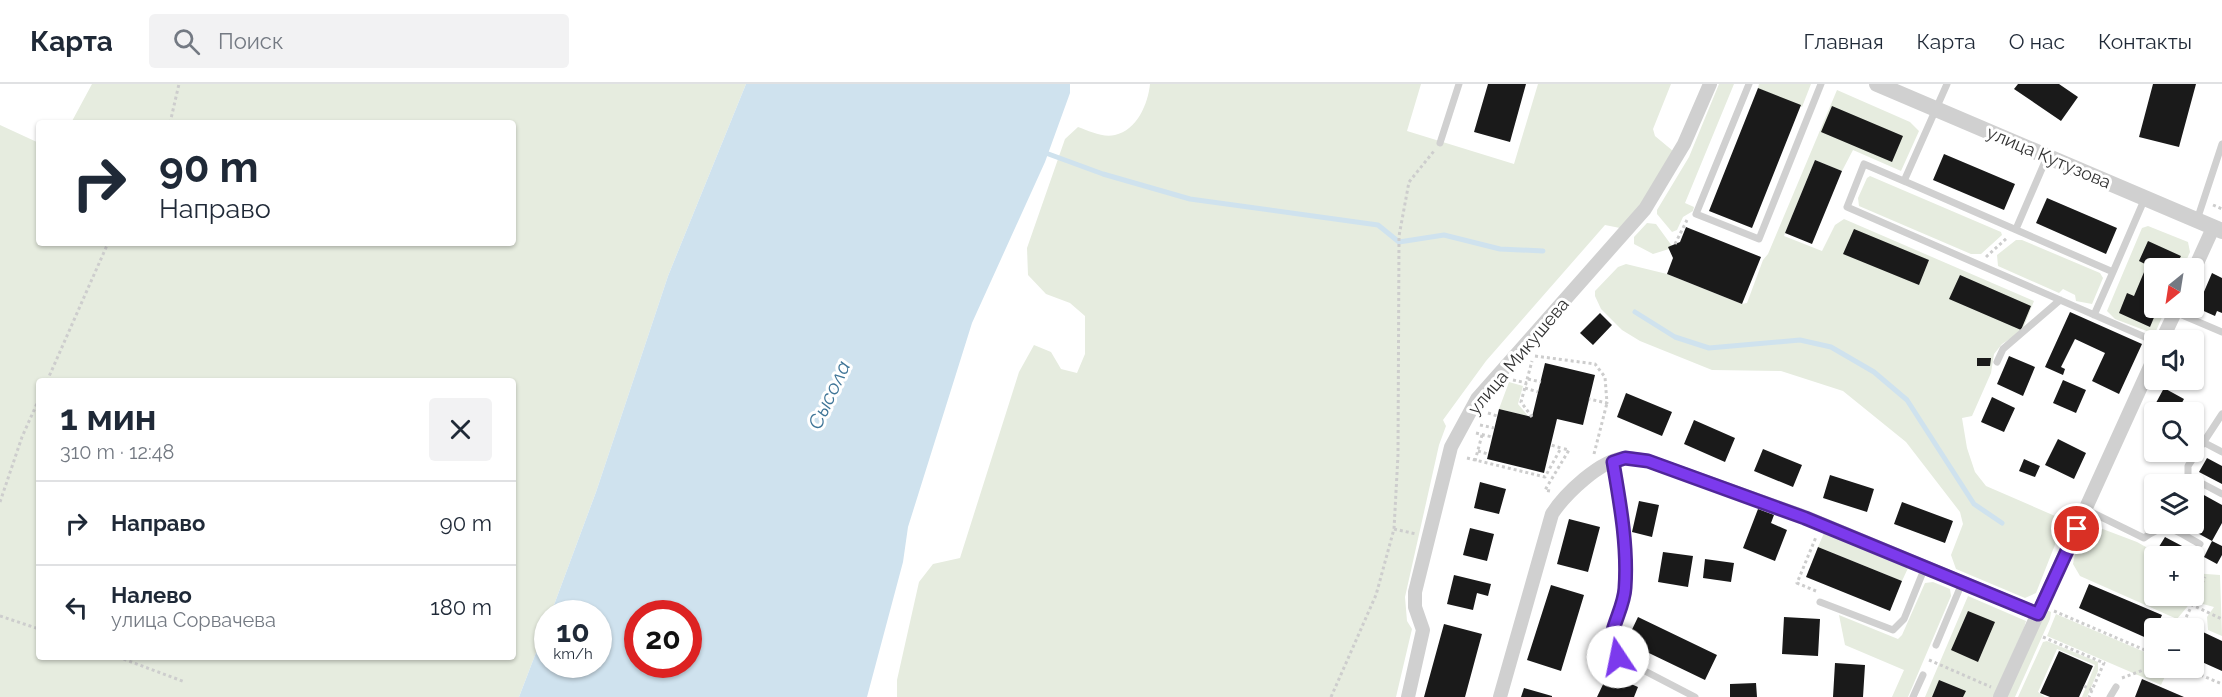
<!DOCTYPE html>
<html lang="ru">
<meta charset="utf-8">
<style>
:root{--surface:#fff;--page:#f2f2f3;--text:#1f2937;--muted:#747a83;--line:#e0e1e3}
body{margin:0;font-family:Raleway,sans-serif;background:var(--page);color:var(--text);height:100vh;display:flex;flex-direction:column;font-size:22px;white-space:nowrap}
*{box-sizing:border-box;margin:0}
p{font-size:20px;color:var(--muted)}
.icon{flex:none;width:33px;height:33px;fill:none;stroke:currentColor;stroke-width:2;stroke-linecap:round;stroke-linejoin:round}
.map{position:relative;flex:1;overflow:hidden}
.side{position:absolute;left:36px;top:294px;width:480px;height:282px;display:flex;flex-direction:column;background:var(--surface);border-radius:6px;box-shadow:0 2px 4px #0004}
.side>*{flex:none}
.guide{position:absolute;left:36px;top:36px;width:480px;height:126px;border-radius:6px;box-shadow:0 2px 4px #0004;background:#fff;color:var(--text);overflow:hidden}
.needle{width:39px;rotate:210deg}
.fabs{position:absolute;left:2144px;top:174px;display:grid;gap:12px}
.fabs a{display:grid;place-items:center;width:60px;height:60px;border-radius:6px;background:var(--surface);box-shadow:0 2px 4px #0004;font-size:30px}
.speed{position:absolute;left:534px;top:516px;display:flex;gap:12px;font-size:30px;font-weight:700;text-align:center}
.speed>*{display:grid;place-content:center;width:78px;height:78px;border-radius:50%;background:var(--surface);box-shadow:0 2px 4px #0004;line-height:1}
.speed small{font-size:15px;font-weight:400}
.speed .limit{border:9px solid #d22;background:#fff;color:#111}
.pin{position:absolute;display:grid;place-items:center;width:51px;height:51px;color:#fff;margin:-26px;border:3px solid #fff;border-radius:50%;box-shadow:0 2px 6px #0007}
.me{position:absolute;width:66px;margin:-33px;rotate:349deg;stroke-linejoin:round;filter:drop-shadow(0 0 4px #0008)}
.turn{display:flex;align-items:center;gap:21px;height:126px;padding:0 24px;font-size:27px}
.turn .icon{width:78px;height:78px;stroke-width:2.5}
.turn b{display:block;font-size:42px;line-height:51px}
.round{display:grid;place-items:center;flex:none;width:63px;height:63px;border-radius:6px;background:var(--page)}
.head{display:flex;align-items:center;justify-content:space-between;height:102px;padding:0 24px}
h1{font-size:36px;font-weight:700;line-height:45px}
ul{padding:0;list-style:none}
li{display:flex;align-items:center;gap:18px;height:84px;padding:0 24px;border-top:2px solid var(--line)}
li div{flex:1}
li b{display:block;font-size:22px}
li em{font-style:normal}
header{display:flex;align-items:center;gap:36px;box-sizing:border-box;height:84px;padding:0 30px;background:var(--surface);border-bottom:2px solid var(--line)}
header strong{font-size:28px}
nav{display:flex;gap:33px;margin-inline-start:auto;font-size:21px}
.search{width:420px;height:54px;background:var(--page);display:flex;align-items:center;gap:15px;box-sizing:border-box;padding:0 21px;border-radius:6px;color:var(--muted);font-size:22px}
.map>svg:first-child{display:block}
</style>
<header>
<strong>Карта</strong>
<div class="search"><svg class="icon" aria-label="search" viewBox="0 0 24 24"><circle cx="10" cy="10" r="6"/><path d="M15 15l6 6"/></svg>Поиск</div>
<nav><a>Главная</a><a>Карта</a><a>О нас</a><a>Контакты</a></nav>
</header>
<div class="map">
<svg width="2222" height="613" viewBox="0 0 2222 613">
<rect width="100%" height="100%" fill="#fff"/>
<path fill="#e6ecdf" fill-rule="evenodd" d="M92,0H746L668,192L596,408L551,529L548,530L547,540L519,613H0V41L39,59V159H513V39H71ZM39,297H513V573H39Z
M1150,0H1421L1407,47L1514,80L1538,0H1671L1653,45L1655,52L1673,67L1649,111L1620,144L1605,141L1486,277L1443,336L1446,342L1439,361L1405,513L1407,537L1412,545L1396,613H897V596L919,498L933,480L960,474L1019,288L1034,261L1051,268L1061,285L1077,289L1085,270V232L1070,219L1046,210L1028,191L1027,164L1065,55L1078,43C1089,47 1103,54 1115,51C1137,46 1148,20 1150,0Z
M1719,0H1734L1685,119L1694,123L1693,127L1683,133L1677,146L1672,148L1657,130V126L1689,73Z
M1759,0H1811L1802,23L1758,4Z
M1837,6L1910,38L1919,47L1901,87L1853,66L1842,87L1815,76L1784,152L1822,167L1835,141L1844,135L2034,217L2022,247L2002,260L1994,270L1991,289L1972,332L1962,334L1967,364L1975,388L1986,402L2055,432L2062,443L2036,509L2025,514L1956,485L1951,471L1963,440L1960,428L1906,358L1843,307L1781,287L1712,286L1640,257L1622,246L1601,225L1595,212V207L1618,183L1626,180L1667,190L1742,220L1747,219L1763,176L1768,170Z
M1870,92L2001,148L2002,151L1981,170H1971L1859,122L1858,114L1867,94Z
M1647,139L1656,140L1672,162L1669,165L1653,170L1634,160V153Z
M2148,142L2188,158L2190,168L2183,184H2154V224H2166L2156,247L2152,249L2115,235L2107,227L2142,144Z
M2016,156H2022L2100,189L2103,194L2092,220L2076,217L2075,211L2063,205L2059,209L1998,182L1997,171Z
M1509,298L1523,302L1518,320L1528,332L1499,325Z
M2100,444L2137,458L2162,472H2154V512H2193V489L2220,491L2222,552L2208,546L2207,533L2214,523L2192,517L2177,535L2080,492L2073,480C2077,462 2080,446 2100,444Z
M1824,449L1908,484L1902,497L1818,463Z
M1933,498L1950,505L1951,512L1908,613H1892L1904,586L1845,561L1839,531L1898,555L1902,551L1925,499Z
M1968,512L2026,537L2024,544L1993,613H1925Z
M2045,525L2051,528L2050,535L2015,613H2004Z
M2056,530L2154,572V584H2169L2161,601L2047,552Z
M2047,557L2098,578V587L2087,613H2082L2095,581L2057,565L2038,608L2045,613H2018L2043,558Z"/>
<path fill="#cfe2ee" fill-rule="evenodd" d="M746,0H1070V9L1045,78L972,239L908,443L903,478L867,613H519L547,540L548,580H598V530L551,529L596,408L668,192ZM638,530H688V580H638Z"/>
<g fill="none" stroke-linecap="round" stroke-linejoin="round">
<path stroke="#cfe2ee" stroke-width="5" d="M1043,68L1103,90L1190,115L1378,141L1399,158L1444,151L1500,165L1543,167
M1635,228L1675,253L1709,264L1800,256L1831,263L1874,288L1907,316L1974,420L2002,439"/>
</g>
<path fill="#1a1a1a" d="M1488,0H1526L1510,58L1474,48Z
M2018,0H2059L2078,13L2061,37L2014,5Z
M2153,0H2196L2179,63L2139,53Z
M1758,4L1801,21L1752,144L1709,127Z
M1832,22L1903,52L1892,78L1821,48Z
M1944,70L2015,100L2004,126L1933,96Z
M1815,76L1842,87L1812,160L1785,149Z
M2047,114L2117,144L2106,170L2036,139Z
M1686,143L1761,173L1742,220L1667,190L1673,174L1668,163L1680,158Z
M1854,145L1929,176L1919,201L1843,170Z
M2148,157L2181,172L2175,184H2154V224H2158L2150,243L2119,229L2127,209L2134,212L2147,181L2139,177Z
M2212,189L2222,194V229L2217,227L2215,232L2197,224Z
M1960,191L2031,222L2021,246L1949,215Z
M2070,228L2142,260L2119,310L2092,297L2105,269L2075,255L2061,283L2065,285L2063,291L2045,283Z
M1600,229L1612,241L1593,261L1580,249Z
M2193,269L2204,276L2193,295Z
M2009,272L2035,283L2023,312L1997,300Z
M1977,274H1991L1990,282H1977Z
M1545,279L1595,291L1583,341L1557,335L1544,389L1487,375L1499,325L1532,333Z
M2063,296L2086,306L2076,329L2053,319Z
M2164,304L2184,315L2177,328H2154V332L2150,330Z
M1626,309L1672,328L1662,352L1617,333Z
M1992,313L2015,324L2004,348L1981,338Z
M1694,336L1735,354L1725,378L1684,360Z
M2058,355L2086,369L2074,395L2045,381Z
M1763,365L1802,381L1793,403L1754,387Z
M2207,374L2222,382V400L2199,388Z
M2024,375L2040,382L2035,393L2019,387Z
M1830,391L1874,405L1867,428L1823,414Z
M1480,398L1506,405L1499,430L1474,424Z
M2193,405L2222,421V439L2212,457L2181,440H2193Z
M1639,417L1659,421L1652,453L1632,448Z
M1902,418L1953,437L1945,459L1894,440Z
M1758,425L1774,431L1771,439L1787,446L1775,477L1743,464Z
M1569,435L1600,443L1588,488L1557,480Z
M1470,444L1494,450L1487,477L1463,471Z
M2165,453L2201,472L2193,487V472H2169L2157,466Z
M2212,457L2222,462V471L2217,480L2204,473Z
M1818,463L1902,497L1890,527L1806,493Z
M1663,468L1693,472L1688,503L1658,498Z
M1705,475L1734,479L1731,498L1703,494Z
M1454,491L1491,500L1488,512L1477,509L1473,526L1447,520Z
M2089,500L2162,531L2151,556L2079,524Z
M1551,501L1584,511L1561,587L1527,576Z
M1968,527L1995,538L1978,578L1951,566Z
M1638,533L1717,571L1705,596L1626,558Z
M1784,533L1820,535L1818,572L1782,570Z
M1444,540L1482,550L1465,613H1424Z
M2203,548L2222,557V587L2193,574Z
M2059,567L2093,582L2079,613H2050L2040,609Z
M1835,579L1865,581L1863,613H1833Z
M1608,590L1638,603L1634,613H1597Z
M2142,595L2184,613H2135Z
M1939,596L1966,607L1963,613H1932Z
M1756,599L1757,613H1730V600Z
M1524,604L1552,612V613H1521Z"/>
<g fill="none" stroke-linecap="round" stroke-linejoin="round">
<path stroke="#cdcdcd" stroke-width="3" stroke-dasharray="3 3" stroke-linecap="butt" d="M170,39L179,0
M2213,121L2222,125
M1675,160L1687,136
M1986,173L2008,153
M1535,272L1595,280L1605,293L1607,319L1589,315
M1528,295L1541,298
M1513,296L1527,299
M47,297L108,159
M1525,304L1538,308
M1488,329L1497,332
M1532,333L1521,318L1532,277
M1480,341L1494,344
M1476,349L1492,353
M1478,367L1488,370
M1594,370L1607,319
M1467,374L1545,393L1561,364L1551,361
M1475,377L1482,351
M1550,407L1545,406L1569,366L1561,364
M0,418L22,353L39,315
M1394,445L1416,450
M1816,507L1797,499L1816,453
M2192,521L2205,493
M2054,527L2154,570
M0,532L39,545
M2181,544L2192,521L2222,535
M2043,553L2104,579L2089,613
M118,573L185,598
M1929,576L1991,603
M2184,584L2222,600
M2122,594L2154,582
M2084,602L2092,606
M1331,613L1376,511L1394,445L1398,371L1399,152L1409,98L1434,67"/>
<path stroke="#d0d0d0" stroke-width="7" d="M1749,0L1696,130L1759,155L1821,0
M1947,0L1904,97L2113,188L2145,114
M1440,59L1459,0
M1906,98L1864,80L1847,123L2154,257
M2197,136L2222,60
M2016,145L2047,73
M2175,228L2222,248
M2094,231L2113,188
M1997,278L2003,265L2060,216
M2222,330L2188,382V392L2222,410
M2203,358L2222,368
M1613,378C1620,421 1630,475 1623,518C1620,537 1600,557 1618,573L1695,613
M2085,425L2144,454C2168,436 2175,447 2200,460
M1820,518L1893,546L1904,535L1925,483
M1936,561L1962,499
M1913,613L1923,591
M2110,613L2116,603"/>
<path stroke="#d0d0d0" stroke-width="14" d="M2193,188L2213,144
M2162,256L2177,224
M1408,613L1423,546L1415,523V508L1451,363L1477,315L1645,125L1684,60L1710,0
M1500,613L1552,430C1565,410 1600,376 1625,374C1632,374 1641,376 1648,377L1805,433L2038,530
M2000,613L2154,274"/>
<path stroke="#d0d0d0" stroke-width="16" d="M1877,0L2222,147"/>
</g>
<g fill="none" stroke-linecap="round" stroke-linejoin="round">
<g stroke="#51269a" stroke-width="15">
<path id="route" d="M1618,573L1611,567C1608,546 1624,525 1625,504C1628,462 1620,419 1613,378L1625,374L1648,377L1805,434L2038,530L2077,445"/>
</g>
<use href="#route" stroke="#7c3aed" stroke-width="10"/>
</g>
<g text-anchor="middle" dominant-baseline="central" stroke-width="6" stroke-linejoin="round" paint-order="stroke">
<g font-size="18" fill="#333" stroke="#fff">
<text transform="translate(2049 73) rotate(23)">улица Кутузова</text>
<text transform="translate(1518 272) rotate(-50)">улица Микушева</text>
</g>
<g font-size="20" font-style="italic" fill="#3f7597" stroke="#fff">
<text transform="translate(829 311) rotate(-65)">Сысола</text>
</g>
</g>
</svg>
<div class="fabs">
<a><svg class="needle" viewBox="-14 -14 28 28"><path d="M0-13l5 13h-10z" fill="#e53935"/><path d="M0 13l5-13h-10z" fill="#747a83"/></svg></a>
<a><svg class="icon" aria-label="sound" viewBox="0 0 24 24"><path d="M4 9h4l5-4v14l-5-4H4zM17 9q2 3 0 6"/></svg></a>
<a><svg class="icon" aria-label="search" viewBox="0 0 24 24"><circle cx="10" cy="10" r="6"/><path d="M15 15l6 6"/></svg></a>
<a><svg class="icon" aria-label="layers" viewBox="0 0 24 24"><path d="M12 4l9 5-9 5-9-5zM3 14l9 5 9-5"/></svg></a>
<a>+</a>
<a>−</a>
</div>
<div class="speed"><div>10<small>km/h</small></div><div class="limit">20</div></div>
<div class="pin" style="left:2077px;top:445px;background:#d93025"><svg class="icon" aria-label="arrive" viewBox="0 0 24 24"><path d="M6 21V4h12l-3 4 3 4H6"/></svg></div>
<svg class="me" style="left:1618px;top:573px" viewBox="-20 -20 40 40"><circle r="19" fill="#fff"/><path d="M0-13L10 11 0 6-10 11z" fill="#7c3aed"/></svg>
<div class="guide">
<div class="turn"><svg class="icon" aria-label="right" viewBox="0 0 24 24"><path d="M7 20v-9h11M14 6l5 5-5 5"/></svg><div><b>90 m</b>Направо</div></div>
</div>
<section class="side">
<div class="head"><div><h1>1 мин</h1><p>310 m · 12:48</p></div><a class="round"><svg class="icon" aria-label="close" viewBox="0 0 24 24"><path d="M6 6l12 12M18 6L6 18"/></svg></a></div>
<ul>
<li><svg class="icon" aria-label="right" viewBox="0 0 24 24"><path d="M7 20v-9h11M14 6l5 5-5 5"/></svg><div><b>Направо</b></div><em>90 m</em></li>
<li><svg class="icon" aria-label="left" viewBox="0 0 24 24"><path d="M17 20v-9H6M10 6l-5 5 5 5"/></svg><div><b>Налево</b><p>улица Сорвачева</p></div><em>180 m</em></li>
</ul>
</section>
</div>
